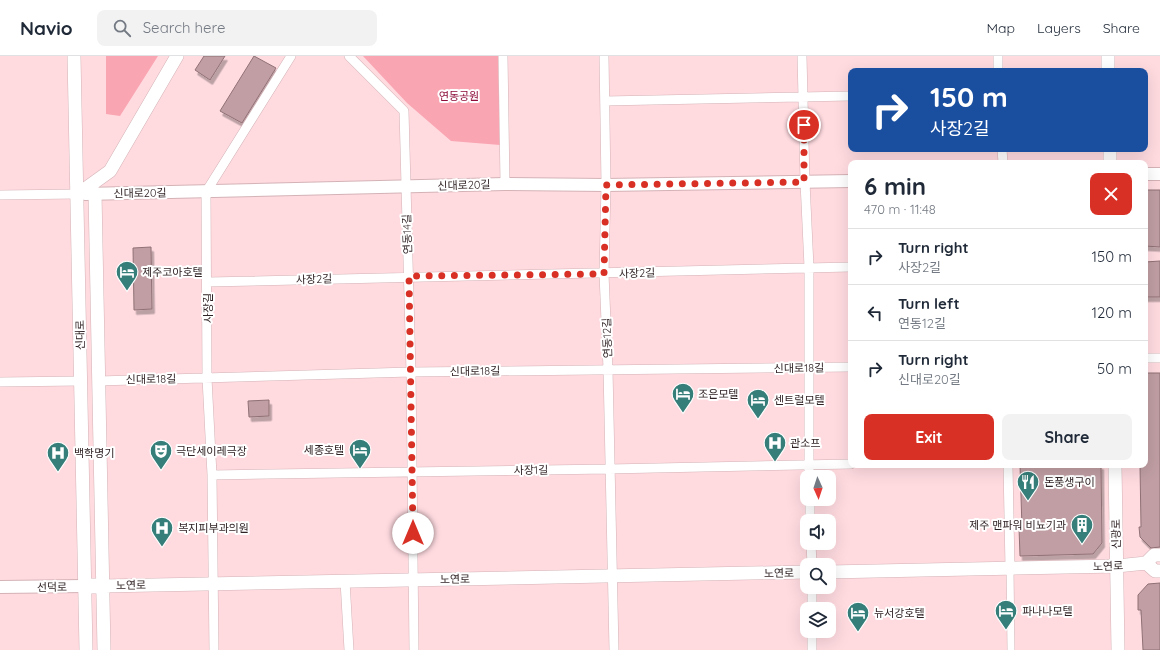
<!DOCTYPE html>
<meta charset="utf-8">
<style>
:root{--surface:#fff;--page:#f2f2f3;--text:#1f2937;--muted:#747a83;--line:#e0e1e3;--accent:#d93025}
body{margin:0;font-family:Quicksand,"Noto Sans KR",sans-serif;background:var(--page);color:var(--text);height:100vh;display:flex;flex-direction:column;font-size:15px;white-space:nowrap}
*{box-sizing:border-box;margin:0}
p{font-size:13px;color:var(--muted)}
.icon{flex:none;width:22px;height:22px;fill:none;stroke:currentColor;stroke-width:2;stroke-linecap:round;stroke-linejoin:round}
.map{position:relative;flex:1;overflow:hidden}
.drawer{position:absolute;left:848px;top:104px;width:300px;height:308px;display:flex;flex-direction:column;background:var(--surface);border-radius:8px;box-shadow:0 4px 16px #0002}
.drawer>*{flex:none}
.hud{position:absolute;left:848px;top:12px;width:300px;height:84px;border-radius:8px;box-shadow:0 4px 16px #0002;background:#1a4fa0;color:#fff;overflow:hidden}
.needle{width:26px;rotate:177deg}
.fabs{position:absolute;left:800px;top:414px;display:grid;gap:8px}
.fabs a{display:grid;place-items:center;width:36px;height:36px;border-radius:8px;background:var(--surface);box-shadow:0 4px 16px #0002;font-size:20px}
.pin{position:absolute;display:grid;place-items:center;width:34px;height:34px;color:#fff;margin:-17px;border:2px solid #fff;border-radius:50%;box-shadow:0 1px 4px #0007}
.me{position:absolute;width:44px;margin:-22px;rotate:0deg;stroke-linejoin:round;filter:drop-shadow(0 0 3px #0008)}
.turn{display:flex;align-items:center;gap:14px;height:84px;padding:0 16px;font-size:18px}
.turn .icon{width:52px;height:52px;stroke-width:2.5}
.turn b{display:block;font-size:28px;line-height:34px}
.round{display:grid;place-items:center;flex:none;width:42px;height:42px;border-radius:8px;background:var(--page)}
.overview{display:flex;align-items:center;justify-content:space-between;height:68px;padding:0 16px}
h1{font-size:24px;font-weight:800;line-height:30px}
.cta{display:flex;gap:8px;margin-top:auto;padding:8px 16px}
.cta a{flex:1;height:46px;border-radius:8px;background:var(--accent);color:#fff;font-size:16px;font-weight:800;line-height:46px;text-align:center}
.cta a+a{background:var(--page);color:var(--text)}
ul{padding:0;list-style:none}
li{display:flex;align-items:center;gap:12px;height:56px;padding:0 16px;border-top:1px solid var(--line)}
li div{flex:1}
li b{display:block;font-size:15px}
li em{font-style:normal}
header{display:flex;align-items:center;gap:24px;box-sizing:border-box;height:56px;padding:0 20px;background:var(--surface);border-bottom:1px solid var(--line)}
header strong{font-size:19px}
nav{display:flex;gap:22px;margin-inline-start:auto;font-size:14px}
.search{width:280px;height:36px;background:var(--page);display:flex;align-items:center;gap:10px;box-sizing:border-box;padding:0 14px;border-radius:8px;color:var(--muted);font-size:15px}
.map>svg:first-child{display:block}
</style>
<header>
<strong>Navio</strong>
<div class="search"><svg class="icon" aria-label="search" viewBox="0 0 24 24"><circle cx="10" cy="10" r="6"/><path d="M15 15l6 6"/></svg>Search here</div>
<nav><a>Map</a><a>Layers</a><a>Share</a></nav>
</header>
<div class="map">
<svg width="1160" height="594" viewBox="0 0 1160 594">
<defs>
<filter id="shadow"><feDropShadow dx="2.5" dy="4.5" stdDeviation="0" flood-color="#0004"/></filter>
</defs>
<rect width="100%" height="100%" fill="#ffdbe0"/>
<path fill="#faa5b2" d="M106,0H158L120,60L106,58Z
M363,0H498L500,89L451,85L407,47Z"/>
<path fill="#c09ea3" stroke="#907175" filter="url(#shadow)" d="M204,0H225L210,24L195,14Z
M254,0L276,12L242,67L220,55Z
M1145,134H1160V191L1145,190Z
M151,191L152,253L134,254L133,192Z
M1160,205V241H1145V206Z
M1145,317H1160V491L1151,492L1140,481L1139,471H1141L1140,409H1145Z
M269,344V360L249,361L248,345Z
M1020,409H1101L1102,487L1093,498L1020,500L1019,472H1022Z
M1160,527V594H1143L1141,554H1138V539L1148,528Z"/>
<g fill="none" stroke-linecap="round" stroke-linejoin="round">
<g stroke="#d4b2b6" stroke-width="8">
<path id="pedestrian" d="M1010,512L1011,594"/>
</g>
<g stroke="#d4b2b6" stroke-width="10">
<path id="minor" d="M349,0L404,55L411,316L414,594
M503,0L505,128
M604,0L606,129L604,218L608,313L614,594
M802,0L805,126L809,211V421
M998,0V15
M605,45L851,40
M1002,93L1003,107
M0,139L78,138
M208,226L851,211
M1145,302H1160
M98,325L411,316L851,311
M0,326L81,325
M1008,409L1010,512
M212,419L609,413L851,408
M810,443V465
M811,487L812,509
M345,525L349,594
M812,531V553
M812,575V594
M214,594L212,419L207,322L206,136L291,0"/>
</g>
<g stroke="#d4b2b6" stroke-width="14">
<path id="tertiary" d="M1145,118H1160
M85,138L505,128L606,129L851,125
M0,531L85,530"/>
</g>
<g stroke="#d4b2b6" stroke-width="14">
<path id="secondary" d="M74,0L86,594
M1108,0V15
M1110,93V107
M95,137L104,594
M78,138L110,115L177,0
M1115,409L1118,594
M1146,507L1155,515H1160
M829,516L1117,510L1146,507L1154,499H1160
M103,530L807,516"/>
</g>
<g stroke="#d4b2b6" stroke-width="16">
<path id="primary" d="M85,530H103"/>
</g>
<use href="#pedestrian" stroke="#fff" stroke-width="7"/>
<use href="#minor" stroke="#fff" stroke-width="9"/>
<use href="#tertiary" stroke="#fff" stroke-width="12"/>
<use href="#secondary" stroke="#fff" stroke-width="13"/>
<use href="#primary" stroke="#fff" stroke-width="15"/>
</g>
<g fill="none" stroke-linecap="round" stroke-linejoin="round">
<path stroke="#d93025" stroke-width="7" stroke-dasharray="0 12.6" d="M413,477L409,220L604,218L606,129L804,126V69"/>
</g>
<defs>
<g id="hotel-pin" transform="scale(1.15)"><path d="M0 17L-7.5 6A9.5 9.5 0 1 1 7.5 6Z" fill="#367e79" stroke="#fff"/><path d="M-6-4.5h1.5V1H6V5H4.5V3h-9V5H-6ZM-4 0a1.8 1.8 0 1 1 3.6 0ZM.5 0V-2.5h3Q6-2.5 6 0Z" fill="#fff"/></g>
<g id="hospital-pin" transform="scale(1.15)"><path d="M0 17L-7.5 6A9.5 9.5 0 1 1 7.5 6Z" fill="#367e79" stroke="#fff"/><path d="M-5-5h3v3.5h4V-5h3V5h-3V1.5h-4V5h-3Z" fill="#fff"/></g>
<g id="theatre-pin" transform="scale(1.15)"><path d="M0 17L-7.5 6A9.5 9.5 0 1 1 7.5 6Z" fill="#367e79" stroke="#fff"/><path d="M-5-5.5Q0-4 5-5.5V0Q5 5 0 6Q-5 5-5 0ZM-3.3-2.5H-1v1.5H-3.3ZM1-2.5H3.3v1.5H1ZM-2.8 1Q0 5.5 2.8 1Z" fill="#fff"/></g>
<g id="restaurant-pin" transform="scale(1.15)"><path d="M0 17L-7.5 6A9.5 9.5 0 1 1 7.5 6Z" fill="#367e79" stroke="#fff"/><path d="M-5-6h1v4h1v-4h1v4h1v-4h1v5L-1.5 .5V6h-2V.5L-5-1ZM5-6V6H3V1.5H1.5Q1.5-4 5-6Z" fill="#fff"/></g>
<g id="building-pin" transform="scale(1.15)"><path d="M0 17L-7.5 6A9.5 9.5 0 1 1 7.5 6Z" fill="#367e79" stroke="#fff"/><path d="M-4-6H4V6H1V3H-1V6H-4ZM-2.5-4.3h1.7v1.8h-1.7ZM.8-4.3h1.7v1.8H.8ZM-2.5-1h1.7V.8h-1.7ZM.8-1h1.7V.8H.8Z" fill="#fff"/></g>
</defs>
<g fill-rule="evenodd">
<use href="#hotel-pin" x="127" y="216"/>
<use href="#hotel-pin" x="683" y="338"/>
<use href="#hotel-pin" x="758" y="344"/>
<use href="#hospital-pin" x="775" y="387"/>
<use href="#hotel-pin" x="360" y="394"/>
<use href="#theatre-pin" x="161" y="395"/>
<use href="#hospital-pin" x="58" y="397"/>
<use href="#restaurant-pin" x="1028" y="426"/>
<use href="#building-pin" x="1082" y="469"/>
<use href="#hospital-pin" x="162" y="472"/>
<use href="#hotel-pin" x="1006" y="555"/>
<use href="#hotel-pin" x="858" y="557"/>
</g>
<g text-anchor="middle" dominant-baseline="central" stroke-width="4" stroke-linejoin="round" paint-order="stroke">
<g font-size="11" fill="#8d0c39" stroke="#fff">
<text x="459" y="40">연동공원</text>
</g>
<g font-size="11" fill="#302325" stroke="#fff">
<text transform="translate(464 129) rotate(-2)">신대로20길</text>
<text transform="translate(140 137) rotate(-1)">신대로20길</text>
<text transform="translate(407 178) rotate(-92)">연동14길</text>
<text transform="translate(637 217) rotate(-2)">사장2길</text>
<text transform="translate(314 223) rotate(-2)">사장2길</text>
<text transform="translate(208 252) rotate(-90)">사장길</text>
<text transform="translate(80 279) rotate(-91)">신대로</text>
<text transform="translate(607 282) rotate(-92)">연동12길</text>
<text transform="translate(799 312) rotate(-1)">신대로18길</text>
<text transform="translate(475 315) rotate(-1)">신대로18길</text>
<text transform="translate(151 323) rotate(-1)">신대로18길</text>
<text transform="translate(531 414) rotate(-1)">사장1길</text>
<text transform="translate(1116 478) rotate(-91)">신광로</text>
<text transform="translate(1108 510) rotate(-2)">노연로</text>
<text transform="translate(779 517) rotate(-1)">노연로</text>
<text transform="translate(455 523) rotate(-1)">노연로</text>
<text transform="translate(131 529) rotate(-1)">노연로</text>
<text transform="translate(52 531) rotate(-1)">선덕로</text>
</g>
<g font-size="11" fill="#302325" stroke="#fff" text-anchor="start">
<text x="142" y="216">제주코아호텔</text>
<text x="698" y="338">조은모텔</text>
<text x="774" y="344">센트럴모텔</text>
<text x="790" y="387">관소프</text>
<text x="344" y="394" text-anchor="end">세종호텔</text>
<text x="176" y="395">극단세이레극장</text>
<text x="74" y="397">백학명기</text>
<text x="1044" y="426">돈풍생구이</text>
<text x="1066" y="469" text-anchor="end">제주 맨파워 비뇨기과</text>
<text x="178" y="472">복지피부과의원</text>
<text x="1022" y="555">파나나모텔</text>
<text x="874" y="557">뉴서강호텔</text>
</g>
</g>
</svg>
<div class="fabs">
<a><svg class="needle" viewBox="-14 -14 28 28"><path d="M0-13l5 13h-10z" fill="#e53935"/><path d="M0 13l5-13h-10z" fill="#747a83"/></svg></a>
<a><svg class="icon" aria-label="sound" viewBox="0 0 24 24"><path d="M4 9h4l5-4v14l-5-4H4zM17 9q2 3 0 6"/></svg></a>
<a><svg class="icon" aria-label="search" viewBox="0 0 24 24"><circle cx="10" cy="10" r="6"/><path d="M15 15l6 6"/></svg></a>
<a><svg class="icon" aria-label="layers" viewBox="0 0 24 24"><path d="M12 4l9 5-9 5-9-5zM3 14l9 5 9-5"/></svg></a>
</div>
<div class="pin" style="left:804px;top:69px;background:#d93025"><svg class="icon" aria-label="arrive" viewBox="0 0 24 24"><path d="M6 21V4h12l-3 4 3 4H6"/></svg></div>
<svg class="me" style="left:413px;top:477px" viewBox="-20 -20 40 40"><circle r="19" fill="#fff"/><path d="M0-13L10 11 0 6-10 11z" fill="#d93025"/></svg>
<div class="hud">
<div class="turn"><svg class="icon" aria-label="right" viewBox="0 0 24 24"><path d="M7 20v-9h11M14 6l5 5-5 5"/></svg><div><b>150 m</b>사장2길</div></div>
</div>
<section class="drawer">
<div class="overview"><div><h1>6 min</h1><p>470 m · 11:48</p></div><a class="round" style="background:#d93025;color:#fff"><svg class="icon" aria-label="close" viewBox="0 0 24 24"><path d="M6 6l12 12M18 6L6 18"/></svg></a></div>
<ul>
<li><svg class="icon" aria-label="right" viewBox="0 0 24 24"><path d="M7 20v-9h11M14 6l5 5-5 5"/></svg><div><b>Turn right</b><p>사장2길</p></div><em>150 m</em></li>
<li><svg class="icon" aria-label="left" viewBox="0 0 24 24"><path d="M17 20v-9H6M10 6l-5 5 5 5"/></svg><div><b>Turn left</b><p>연동12길</p></div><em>120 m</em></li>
<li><svg class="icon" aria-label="right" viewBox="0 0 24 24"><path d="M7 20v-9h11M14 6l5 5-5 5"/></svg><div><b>Turn right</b><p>신대로20길</p></div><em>50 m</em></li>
</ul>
<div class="cta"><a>Exit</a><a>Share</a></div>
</section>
</div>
